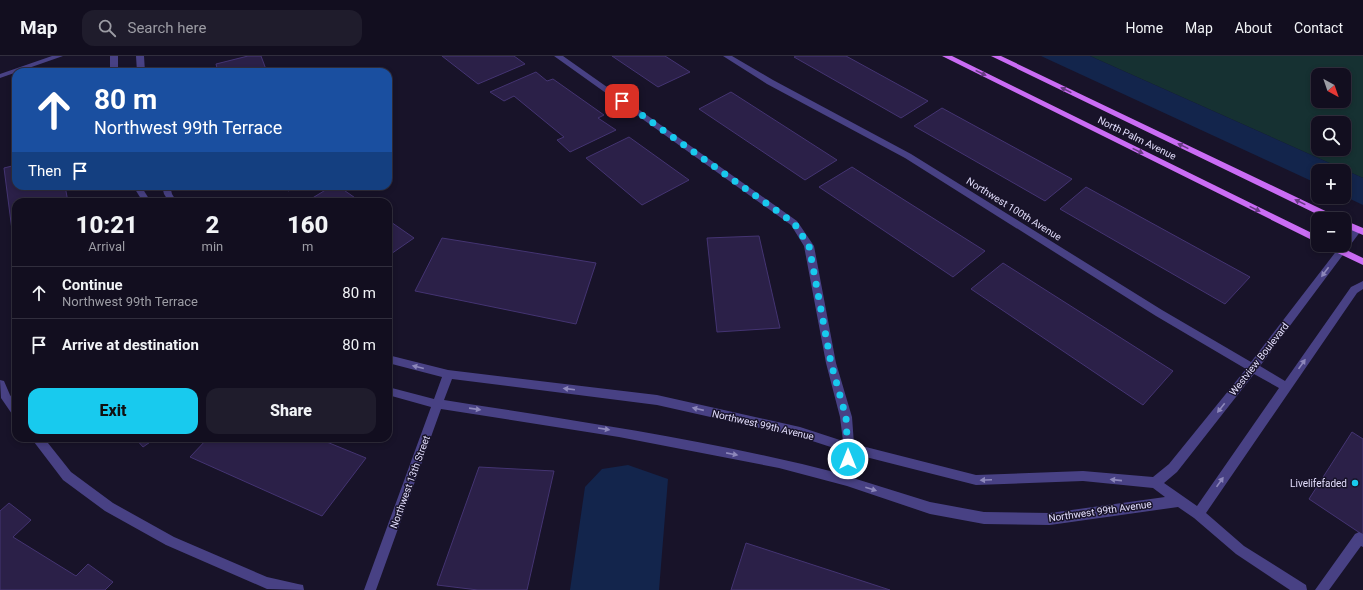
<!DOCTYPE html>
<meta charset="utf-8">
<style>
:root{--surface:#120e1f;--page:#1f1c2c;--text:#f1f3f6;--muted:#9c9ca4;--line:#312e3d;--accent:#18caee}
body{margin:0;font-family:Roboto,sans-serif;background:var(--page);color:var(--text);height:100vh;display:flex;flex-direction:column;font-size:15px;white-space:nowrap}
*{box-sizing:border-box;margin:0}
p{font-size:13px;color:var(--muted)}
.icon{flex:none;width:22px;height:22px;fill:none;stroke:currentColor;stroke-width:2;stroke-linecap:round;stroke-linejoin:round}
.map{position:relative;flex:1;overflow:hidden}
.panel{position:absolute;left:12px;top:142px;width:380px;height:244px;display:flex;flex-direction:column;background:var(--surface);border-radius:12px;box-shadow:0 2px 6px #0003,0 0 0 1px var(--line)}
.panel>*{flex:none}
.hud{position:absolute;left:12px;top:12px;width:380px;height:122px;border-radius:12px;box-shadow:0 2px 6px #0003,0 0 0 1px var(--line);background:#1a4fa0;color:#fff;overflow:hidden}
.needle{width:26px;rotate:140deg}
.fabs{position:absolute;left:1311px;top:12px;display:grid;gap:8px}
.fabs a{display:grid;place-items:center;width:40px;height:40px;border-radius:8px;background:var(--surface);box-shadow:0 2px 6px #0003,0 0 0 1px var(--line);font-size:20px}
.pin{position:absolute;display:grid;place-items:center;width:34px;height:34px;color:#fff;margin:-17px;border-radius:8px;box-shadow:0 2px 6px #0006}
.me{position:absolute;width:44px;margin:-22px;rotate:0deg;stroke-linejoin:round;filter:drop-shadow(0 0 3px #0008)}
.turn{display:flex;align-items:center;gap:14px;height:84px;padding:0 16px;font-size:18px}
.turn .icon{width:52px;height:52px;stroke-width:2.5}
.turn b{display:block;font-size:28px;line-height:34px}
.then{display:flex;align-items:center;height:38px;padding:0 16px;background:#0003;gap:8px;font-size:15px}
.eta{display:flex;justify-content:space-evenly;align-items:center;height:68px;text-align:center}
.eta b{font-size:24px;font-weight:800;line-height:28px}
.primary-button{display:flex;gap:8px;margin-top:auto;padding:8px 16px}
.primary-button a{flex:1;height:46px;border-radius:12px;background:var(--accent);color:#111;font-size:16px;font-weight:800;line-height:46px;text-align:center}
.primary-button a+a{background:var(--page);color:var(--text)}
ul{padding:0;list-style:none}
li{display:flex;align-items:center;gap:12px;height:52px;padding:0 16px;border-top:1px solid var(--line)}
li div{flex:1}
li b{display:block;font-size:15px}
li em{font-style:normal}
header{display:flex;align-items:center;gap:24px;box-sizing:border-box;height:56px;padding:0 20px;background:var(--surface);border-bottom:1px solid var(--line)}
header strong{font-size:19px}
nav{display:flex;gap:22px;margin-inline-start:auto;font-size:14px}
.search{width:280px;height:36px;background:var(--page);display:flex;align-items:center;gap:10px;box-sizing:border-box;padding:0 14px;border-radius:12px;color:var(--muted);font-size:15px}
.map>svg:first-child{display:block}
</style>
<header>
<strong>Map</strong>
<div class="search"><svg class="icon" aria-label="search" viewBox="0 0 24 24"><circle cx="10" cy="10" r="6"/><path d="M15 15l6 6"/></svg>Search here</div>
<nav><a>Home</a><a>Map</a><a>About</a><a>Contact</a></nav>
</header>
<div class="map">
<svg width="1363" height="534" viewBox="0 0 1363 534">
<rect width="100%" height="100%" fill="#181329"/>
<path fill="#163132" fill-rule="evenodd" d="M1090,0H1363V122ZM1318,19H1344V45H1318ZM1318,67H1344V93H1318Z"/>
<path fill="#13254c" d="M1041,0H1090L1363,122V149L1344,140V115H1318V128Z
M628,409L668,423L659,534H570L585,431L602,413Z"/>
<path fill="#2b2048" stroke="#443472" d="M248,0H261L267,16H218L216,8Z
M442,0H514L525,8L478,28Z
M612,0H665L690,16L658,31Z
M796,0H846L928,45L901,62L794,1Z
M536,16L547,25L553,23L604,59L598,62L616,74L570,96L557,84L564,81L514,40L504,45L490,36Z
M731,36L837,104L805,124L699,53Z
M942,52L1072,123L1045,145L914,70Z
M629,81L689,124L642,149L586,102Z
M16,109V130H65L68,146H16V181L13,182L4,112Z
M852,111L985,195L953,221L819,131Z
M283,130H299L288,135Z
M332,130H338L361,146H306Z
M1086,131L1250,221L1225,248L1060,153Z
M388,164L414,182L388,200Z
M759,180L780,272L717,276L707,182Z
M442,182L596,207L576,268L415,235Z
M1003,207L1173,315L1143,349L971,233Z
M1352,376L1363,383V479L1309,443Z
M135,382H156L143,391Z
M208,382H317L366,402L322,460L190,401Z
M479,411L554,415L527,534H478L437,529Z
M9,447L31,464L13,481L76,520L88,508L113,526L105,534H0V455Z
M746,487L890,534H731Z"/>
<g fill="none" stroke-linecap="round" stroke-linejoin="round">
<path fill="#484184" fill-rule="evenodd" d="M52,0H63L0,22V18Z
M110,0H118V16H110Z
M136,0H144L145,16H137Z
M554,0H563L797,165L814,190L836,307L852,361L854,388L976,419L1083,415L1153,421L1169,408L1246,313L1156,260L905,102L767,28L723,0H732L773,24L911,98L1162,254L1251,306L1341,189H1344V185L1354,172H1360L1361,174L1360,176L1260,310L1285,325L1351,231L1363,225V233L1357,237L1206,457L1244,490L1306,529L1307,534H1290L1236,498L1194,462L1178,451L1050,469L984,468L930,458L847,430L779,412L619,381L441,353L376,534H364L431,351L388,339V331L434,343L442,321L388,307V299L448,314L657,339L800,371L843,385L840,361L826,307L804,190L791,169ZM1254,318L1279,332L1197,450L1164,427L1177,416ZM452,323L657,349L800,381L843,395L842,418C711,384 577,365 444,344ZM854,398L976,429L1083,425L1153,432L1165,441L1050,457L984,456L930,446L853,422Z
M133,130H141L151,146H143Z
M162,130H170L172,138L177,146H169L164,138Z
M0,324L4,325L10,339L16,347V360L12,358L1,342Z
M31,382H44L71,416L113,447L174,481L267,521L298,528L303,529L304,534L267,533L166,489L105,455L63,424Z
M1359,476L1363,478V491L1361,490L1329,534H1315L1355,478Z"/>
<path fill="#ca6cf4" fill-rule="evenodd" d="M942,0H952L1318,180V187Z
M991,0H1001L1338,161L1339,163H1327Z
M1344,164L1363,172V179L1344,171Z
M1323,189H1336L1363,202V209L1325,191Z"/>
</g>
<defs><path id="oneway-solid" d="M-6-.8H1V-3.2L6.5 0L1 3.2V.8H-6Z"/></defs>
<g fill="#683b84">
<use href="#oneway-solid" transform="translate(981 17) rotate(26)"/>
<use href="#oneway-solid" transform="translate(1066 34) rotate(-154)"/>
<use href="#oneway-solid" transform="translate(1183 90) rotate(-154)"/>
<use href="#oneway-solid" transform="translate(1138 95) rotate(26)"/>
<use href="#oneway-solid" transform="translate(1300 146) rotate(-154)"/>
<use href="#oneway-solid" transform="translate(1255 153) rotate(26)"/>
</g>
<g fill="#8d87ba">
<use href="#oneway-solid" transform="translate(1325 216) rotate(127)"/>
<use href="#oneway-solid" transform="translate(1302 308) rotate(-55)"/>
<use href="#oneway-solid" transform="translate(418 311) rotate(-166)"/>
<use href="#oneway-solid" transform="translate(569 333) rotate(-173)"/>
<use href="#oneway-solid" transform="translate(1221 352) rotate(128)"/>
<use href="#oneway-solid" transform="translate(475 353) rotate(8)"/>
<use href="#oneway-solid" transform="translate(698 353) rotate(-167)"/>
<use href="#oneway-solid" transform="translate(604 373) rotate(9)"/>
<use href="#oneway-solid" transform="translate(732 398) rotate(11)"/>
<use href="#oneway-solid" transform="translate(986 424) rotate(178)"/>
<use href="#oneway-solid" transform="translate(1116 424) rotate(-174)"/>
<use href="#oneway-solid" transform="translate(1220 426) rotate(-55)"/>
<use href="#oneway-solid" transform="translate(871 433) rotate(18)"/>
</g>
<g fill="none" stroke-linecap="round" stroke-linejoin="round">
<path stroke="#18caee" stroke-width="7" stroke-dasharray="0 12.6" d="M622,45L794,167L809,190L831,307L846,361L848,403"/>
</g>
<circle fill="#18caee" stroke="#181329" stroke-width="1.5" cx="1355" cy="427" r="4"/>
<g text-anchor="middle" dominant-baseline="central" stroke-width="3" stroke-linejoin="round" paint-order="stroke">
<g font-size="10" fill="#e2ddfc" stroke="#181329">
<text transform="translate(1137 82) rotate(26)">North Palm Avenue</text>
<text transform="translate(1014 153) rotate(32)">Northwest 100th Avenue</text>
<text transform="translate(1259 303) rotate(-52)">Westview Boulevard</text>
<text transform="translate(763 369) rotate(13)">Northwest 99th Avenue</text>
<text transform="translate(410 426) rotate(-70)">Northwest 13th Street</text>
<text transform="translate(1100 455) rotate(-8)">Northwest 99th Avenue</text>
</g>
<g font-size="10" fill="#e2ddfc" stroke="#181329" text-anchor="end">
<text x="1347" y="427">Livelifefaded</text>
</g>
</g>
</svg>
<div class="fabs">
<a><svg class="needle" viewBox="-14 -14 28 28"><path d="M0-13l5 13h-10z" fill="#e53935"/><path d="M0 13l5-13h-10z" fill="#9c9ca4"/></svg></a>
<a><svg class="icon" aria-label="search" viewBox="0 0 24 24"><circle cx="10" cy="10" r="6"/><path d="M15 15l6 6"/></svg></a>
<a>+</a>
<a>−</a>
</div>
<div class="pin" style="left:622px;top:45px;background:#d93025"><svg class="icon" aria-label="arrive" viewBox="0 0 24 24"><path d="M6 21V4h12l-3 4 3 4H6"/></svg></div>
<svg class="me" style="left:848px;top:403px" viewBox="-20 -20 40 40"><circle r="17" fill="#18caee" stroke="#fff" stroke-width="3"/><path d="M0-11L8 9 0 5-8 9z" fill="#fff"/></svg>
<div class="hud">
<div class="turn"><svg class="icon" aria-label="ahead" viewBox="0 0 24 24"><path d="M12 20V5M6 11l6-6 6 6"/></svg><div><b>80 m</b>Northwest 99th Terrace</div></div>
<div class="then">Then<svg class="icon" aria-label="arrive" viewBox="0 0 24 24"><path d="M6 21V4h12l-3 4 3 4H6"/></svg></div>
</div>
<section class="panel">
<div class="eta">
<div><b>10:21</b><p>Arrival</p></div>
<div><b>2</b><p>min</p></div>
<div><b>160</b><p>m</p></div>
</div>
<ul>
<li><svg class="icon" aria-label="ahead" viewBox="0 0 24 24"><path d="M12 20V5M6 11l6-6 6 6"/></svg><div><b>Continue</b><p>Northwest 99th Terrace</p></div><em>80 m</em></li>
<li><svg class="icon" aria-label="arrive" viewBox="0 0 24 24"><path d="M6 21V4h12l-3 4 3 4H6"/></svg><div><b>Arrive at destination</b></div><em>80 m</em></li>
</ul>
<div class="primary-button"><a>Exit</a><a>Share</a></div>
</section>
</div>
